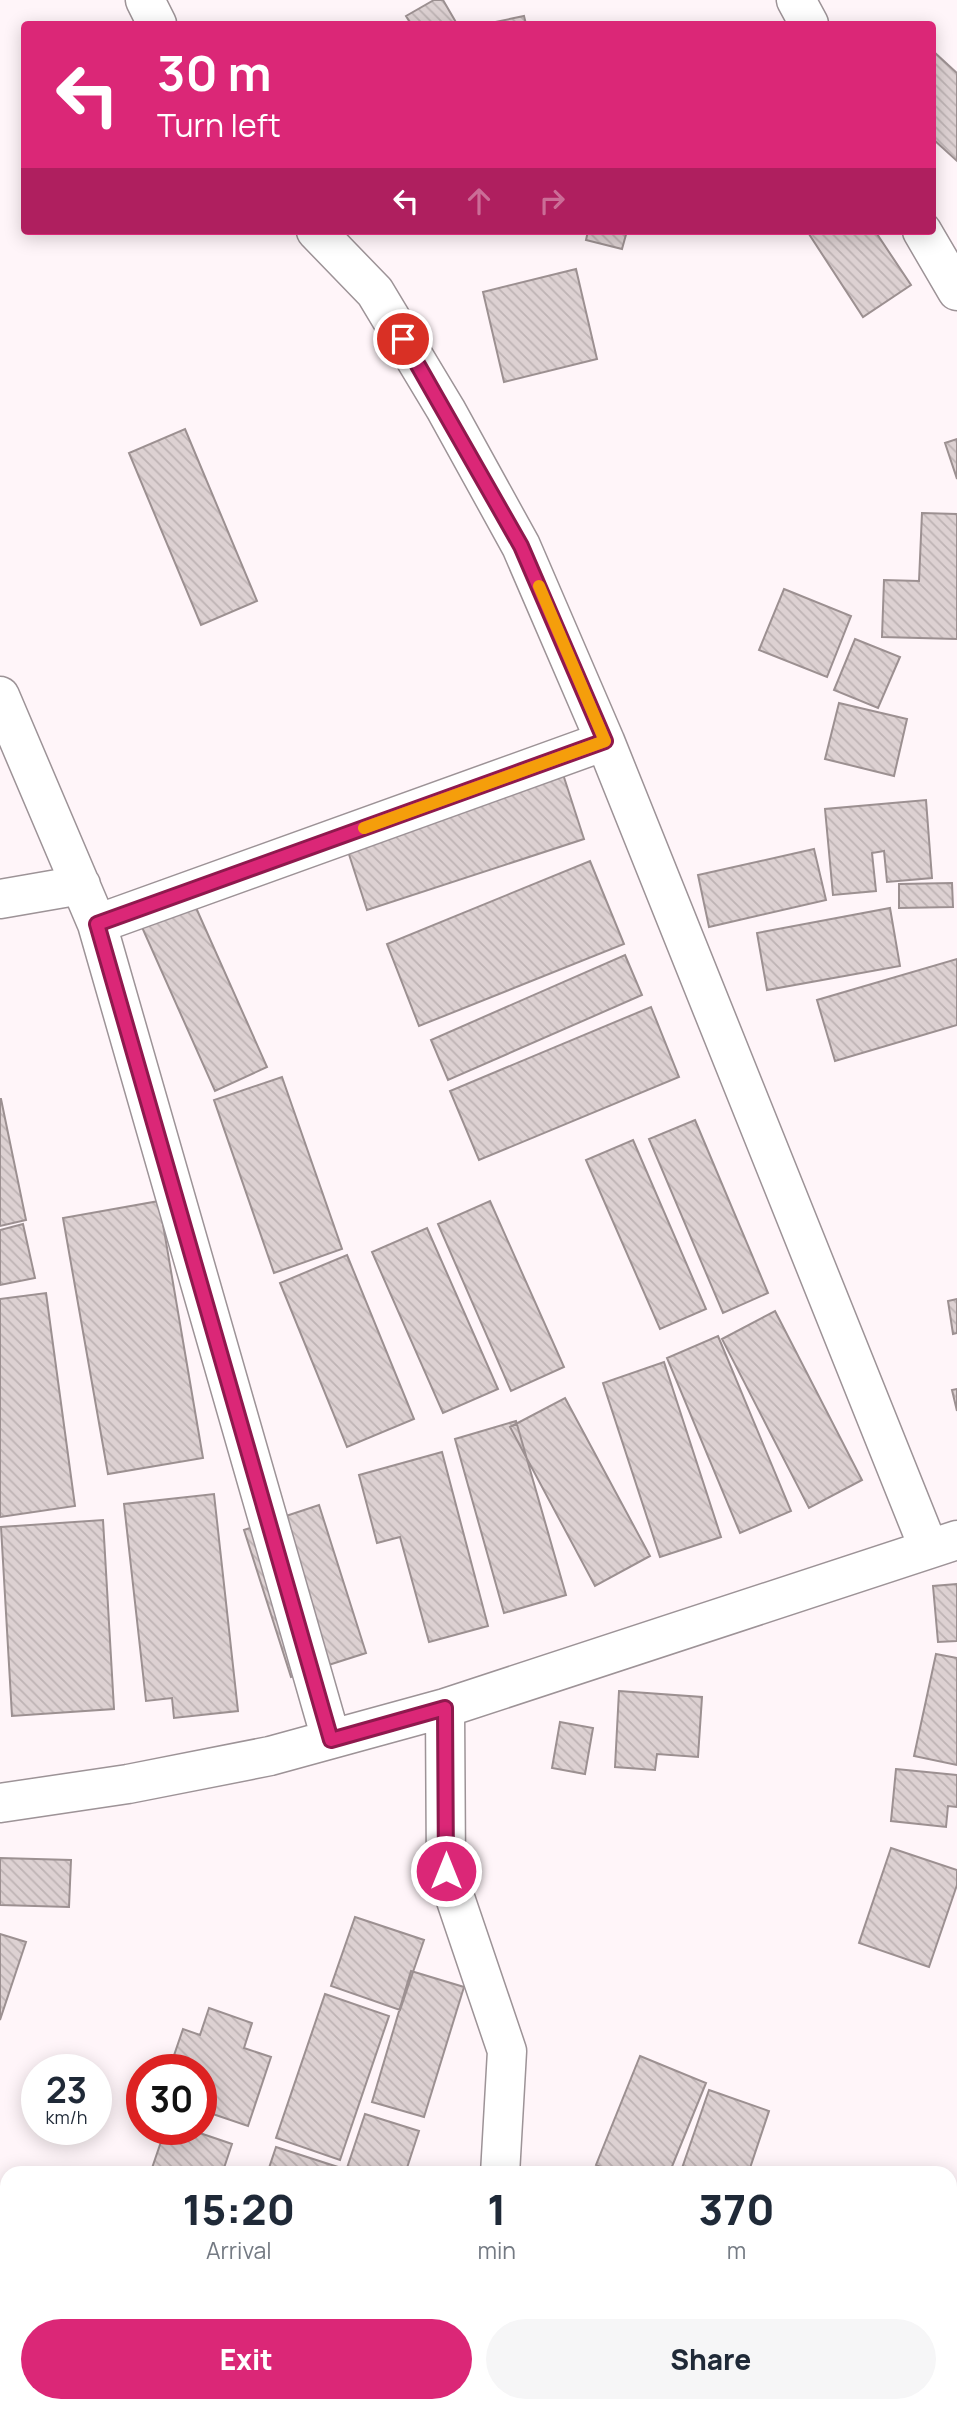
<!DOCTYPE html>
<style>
:root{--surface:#fff;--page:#f6f6f7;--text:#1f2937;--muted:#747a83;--accent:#db2777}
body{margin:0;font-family:Manrope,sans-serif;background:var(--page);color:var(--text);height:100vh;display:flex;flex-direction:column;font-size:26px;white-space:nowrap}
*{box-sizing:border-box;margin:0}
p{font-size:23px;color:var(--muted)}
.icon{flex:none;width:38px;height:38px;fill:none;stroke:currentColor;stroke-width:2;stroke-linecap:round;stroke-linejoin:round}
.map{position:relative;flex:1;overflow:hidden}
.drawer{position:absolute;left:0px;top:2166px;width:957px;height:247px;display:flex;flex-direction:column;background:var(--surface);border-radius:21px 21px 0 0;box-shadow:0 4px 18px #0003}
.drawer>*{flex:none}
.top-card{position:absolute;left:21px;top:21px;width:915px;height:214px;border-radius:7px;box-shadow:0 4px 18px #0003;background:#db2777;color:#fff;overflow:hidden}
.speed{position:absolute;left:21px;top:2054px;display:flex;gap:14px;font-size:35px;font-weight:700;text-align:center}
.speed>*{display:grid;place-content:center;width:91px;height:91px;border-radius:50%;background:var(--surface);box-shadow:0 4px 18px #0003;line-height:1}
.speed small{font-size:18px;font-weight:400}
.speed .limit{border:10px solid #d22;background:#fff;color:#111}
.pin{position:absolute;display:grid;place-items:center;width:60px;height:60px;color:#fff;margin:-30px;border:4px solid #fff;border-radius:50%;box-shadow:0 2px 7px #0007}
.me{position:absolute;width:77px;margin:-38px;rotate:0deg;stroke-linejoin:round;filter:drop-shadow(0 0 5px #0008)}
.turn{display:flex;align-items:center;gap:24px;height:147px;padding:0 21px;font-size:32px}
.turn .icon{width:91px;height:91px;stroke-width:2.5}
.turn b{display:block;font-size:49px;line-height:60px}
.lanes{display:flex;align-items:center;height:66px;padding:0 21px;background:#0003;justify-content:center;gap:35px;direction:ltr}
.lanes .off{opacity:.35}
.eta{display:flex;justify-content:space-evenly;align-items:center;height:119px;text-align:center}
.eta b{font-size:42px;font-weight:800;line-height:49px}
.cta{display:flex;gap:14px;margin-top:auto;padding:14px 21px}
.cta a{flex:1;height:80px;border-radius:42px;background:var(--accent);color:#fff;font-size:28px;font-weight:800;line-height:80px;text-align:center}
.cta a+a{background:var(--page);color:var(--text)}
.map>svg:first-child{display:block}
</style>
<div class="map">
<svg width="957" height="2412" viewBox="0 0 957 2412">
<defs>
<pattern id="building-back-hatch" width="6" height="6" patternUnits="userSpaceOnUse" patternTransform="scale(1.75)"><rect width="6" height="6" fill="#ddd1d2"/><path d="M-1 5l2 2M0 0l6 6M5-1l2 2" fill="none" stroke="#beb3b4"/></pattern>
</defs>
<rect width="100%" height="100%" fill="#fff5f9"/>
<path fill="url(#building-back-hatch)" stroke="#9c9091" stroke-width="2" d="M434,0H443L457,24H411L406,16Z
M524,16L526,24H495V22Z
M933,51L957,73V161L933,139Z
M588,231H627L622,249L586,240Z
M807,231H875L911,285L863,317Z
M576,269L597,359L504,382L483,292Z
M185,429L257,601L201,625L129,453Z
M957,439V479L945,443Z
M922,513L957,514V639L882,637L884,580L919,581Z
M784,589L851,616L827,677L759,650Z
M855,639L900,657L878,708L834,690Z
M839,703L907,719L894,776L825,759Z
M561,768L584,839L367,910L344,839Z
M926,800L932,878L887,882L884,851L872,853L876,891L833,895L825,809Z
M814,849L826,900L709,927L698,875Z
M590,861L624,944L419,1026L387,944Z
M952,883L953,907L899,908V884Z
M193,901L267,1067L215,1091L141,925Z
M890,908L900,966L767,990L757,933Z
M625,955L642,995L448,1080L431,1040Z
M957,959V1025L835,1061L817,1000Z
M651,1007L679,1077L479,1160L450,1091Z
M282,1077L342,1249L274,1273L214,1100Z
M1,1099L26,1220L0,1226V1099Z
M695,1120L768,1293L723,1313L649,1139Z
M633,1140L706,1309L660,1329L586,1160Z
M159,1201L203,1458L108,1474L63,1218Z
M490,1201L564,1367L511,1391L438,1224Z
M23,1224L35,1278L0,1285V1230Z
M427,1228L498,1389L443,1413L372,1252Z
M347,1255L414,1419L347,1447L280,1283Z
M46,1293L75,1506L0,1517V1299Z
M957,1299V1333L953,1334L948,1301Z
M775,1311L862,1480L809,1508L722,1339Z
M718,1336L791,1511L740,1533L667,1358Z
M664,1362L721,1537L660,1557L603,1383Z
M957,1389V1411L952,1390Z
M565,1398L650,1556L595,1586L510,1427Z
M516,1421L566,1595L504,1613L455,1439Z
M442,1452L488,1626L429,1642L400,1537L377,1543L359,1475Z
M214,1494L238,1711L174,1718L172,1698L146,1701L124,1504Z
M319,1505L366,1653L291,1677L244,1530Z
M103,1520L114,1709L12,1716L1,1527Z
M957,1584V1641L938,1642L933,1586Z
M936,1654L957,1658V1765L914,1756Z
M619,1691L702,1697L698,1757L657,1754L655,1770L615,1767Z
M560,1722L593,1728L585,1774L552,1768Z
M896,1769L957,1775V1807L948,1806L946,1827L891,1821Z
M891,1848L957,1870V1885L929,1967L859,1943Z
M0,1858L71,1860L69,1907L0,1905Z
M355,1917L424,1940L400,2010L331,1986Z
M0,1934L26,1942L0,2020Z
M411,1971L464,1987L424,2117L372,2102Z
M325,1994L389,2016L340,2160L276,2138Z
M209,2008L252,2023L244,2048L271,2057L248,2126L201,2110V2070H169L183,2029L200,2035Z
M640,2056L706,2083L669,2174H617L596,2165Z
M709,2090L769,2111L748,2174H680Z
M365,2114L419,2131L405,2174H345Z
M165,2130H191L232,2144L222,2174H150Z
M276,2147L341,2168L339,2174H267Z
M0,2331L7,2334L6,2368L0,2366Z
M536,2406H566L565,2412Z
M635,2406H655L672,2412H633Z
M688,2406H729L727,2412H707Z
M746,2406H830L828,2412H744Z"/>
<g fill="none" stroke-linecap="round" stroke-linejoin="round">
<g stroke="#9d9397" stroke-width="41">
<path id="street" d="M145,0L157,24
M316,231L375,292L446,410L521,546L605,741L929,1549
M0,696L97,924L331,1739
M0,899L81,885
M97,924L605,741
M445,1708L446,1871L507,2051L500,2174
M0,1803L128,1784L270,1756L445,1708L957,1540
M422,2412L424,2406"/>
</g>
<g stroke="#9d9397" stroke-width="41">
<path id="secondary" d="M796,0L809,24
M922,231L957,291"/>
</g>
<use href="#street" stroke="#fff" stroke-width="38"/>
<use href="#secondary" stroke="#fff" stroke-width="38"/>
</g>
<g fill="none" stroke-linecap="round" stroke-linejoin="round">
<g stroke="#8e194d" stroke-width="18">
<path id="route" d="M403,339L521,546L605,741L97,924L331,1740L445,1708L446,1871"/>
</g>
<use href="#route" stroke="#db2777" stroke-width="12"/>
<path stroke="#f59e0b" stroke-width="12" d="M364,828L605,741L539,586"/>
</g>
</svg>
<div class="speed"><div>23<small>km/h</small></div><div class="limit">30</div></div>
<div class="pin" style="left:403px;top:339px;background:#d93025"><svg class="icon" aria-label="arrive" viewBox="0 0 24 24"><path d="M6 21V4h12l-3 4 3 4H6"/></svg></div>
<svg class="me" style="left:446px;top:1871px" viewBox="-20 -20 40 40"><circle r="17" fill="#db2777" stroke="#fff" stroke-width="3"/><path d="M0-11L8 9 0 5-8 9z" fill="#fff"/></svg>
<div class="top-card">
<div class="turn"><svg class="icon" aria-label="left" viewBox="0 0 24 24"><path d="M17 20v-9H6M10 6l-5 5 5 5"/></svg><div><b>30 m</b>Turn left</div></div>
<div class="lanes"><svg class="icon" aria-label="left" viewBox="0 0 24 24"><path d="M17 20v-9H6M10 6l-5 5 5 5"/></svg><svg class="icon off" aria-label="ahead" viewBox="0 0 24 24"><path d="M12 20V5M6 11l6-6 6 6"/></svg><svg class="icon off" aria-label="right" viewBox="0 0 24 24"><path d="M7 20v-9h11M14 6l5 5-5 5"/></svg></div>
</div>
<section class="drawer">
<div class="eta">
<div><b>15:20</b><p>Arrival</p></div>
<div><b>1</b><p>min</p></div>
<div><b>370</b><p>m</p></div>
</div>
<div class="cta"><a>Exit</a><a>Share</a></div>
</section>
</div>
